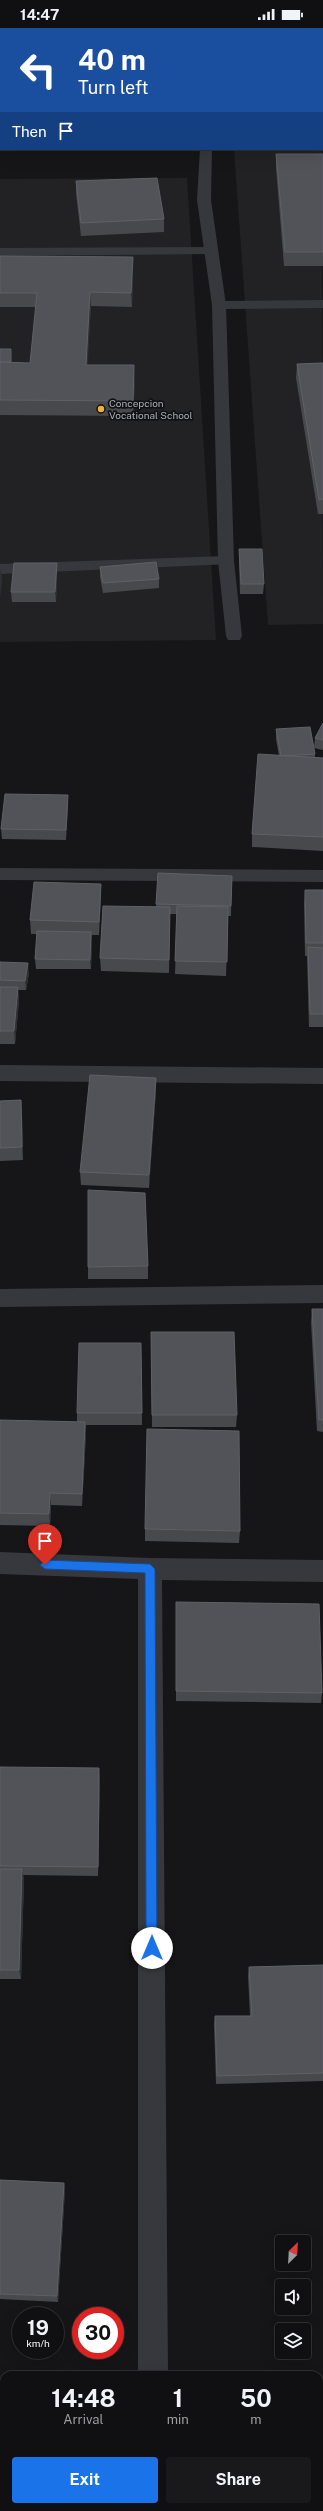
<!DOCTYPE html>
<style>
:root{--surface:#101012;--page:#19191b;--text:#f1f3f6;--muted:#9c9d9f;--line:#303032;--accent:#1a73e8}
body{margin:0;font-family:"Public Sans",sans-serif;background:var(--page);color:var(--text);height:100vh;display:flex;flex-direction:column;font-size:15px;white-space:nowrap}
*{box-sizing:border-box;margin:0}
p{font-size:13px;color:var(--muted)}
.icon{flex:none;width:22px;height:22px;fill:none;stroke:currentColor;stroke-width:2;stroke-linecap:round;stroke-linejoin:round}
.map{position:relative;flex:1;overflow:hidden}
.side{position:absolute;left:0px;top:2343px;width:323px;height:140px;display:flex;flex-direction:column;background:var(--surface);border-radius:12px 12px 0 0;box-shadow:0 4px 16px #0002,0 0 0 1px var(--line)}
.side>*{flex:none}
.banner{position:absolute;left:0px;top:0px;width:323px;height:122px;box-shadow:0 4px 16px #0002,0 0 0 1px var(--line);background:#1a4fa0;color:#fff;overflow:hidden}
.needle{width:26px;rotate:24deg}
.tools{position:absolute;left:275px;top:2207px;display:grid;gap:8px}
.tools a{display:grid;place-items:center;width:36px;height:36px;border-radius:4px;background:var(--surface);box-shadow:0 4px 16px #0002,0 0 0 1px var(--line);font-size:20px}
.speed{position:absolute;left:12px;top:2279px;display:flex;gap:8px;font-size:20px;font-weight:700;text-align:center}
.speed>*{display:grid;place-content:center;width:52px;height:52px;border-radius:50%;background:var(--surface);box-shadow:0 4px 16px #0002,0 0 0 1px var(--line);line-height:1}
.speed small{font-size:10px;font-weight:400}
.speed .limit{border:6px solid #d22;background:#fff;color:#111}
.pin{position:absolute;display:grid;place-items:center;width:34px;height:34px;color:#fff;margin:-41px -17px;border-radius:50% 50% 50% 0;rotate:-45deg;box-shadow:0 0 4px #0007}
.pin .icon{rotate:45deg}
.me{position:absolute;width:44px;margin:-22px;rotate:0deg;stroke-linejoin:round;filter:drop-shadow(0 0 3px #0008)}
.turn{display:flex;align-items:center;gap:14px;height:84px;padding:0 12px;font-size:18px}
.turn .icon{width:52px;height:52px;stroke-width:2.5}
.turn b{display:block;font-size:28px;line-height:34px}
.then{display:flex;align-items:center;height:38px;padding:0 12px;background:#0003;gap:8px;font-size:15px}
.eta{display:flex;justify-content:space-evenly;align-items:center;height:68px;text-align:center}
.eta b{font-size:24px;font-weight:700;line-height:28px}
.cta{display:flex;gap:8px;margin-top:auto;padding:8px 12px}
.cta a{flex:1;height:46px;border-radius:4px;background:var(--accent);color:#fff;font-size:16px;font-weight:700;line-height:46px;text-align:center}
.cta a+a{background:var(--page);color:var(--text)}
.status{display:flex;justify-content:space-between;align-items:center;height:28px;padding:0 20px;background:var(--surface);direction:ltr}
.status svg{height:11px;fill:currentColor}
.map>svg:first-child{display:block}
</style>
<div class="status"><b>14:47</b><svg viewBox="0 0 49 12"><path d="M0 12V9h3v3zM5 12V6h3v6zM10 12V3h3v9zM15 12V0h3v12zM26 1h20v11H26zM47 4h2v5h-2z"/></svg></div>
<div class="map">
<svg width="323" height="2483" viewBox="0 0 323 2483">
<rect width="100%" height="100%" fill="#161618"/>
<path fill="#222225" d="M322,116L323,596L268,597L234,121H322Z
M187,150L216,612L0,614V151Z"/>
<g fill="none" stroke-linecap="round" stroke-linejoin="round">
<path fill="#37383d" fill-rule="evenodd" d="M211,219L218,223L216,226L0,228V220Z
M323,272V280L219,281L212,277L219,273Z
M226,528L234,533L232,536L0,546V536Z"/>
<path fill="#37383d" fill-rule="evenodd" d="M194,0H206V1H194Z
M240,0H252V1H240Z
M323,39V47L322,48V40Z
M200,121H212L211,172L226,277L234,533L242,608L240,612H228L226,608L218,533L212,277L197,172Z
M0,840L323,842V854L0,852Z
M0,1037L323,1040V1056L0,1053Z
M323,1257V1275L0,1279V1261Z
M0,1524L150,1530L323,1532V1554L162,1552L168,2347H138V1551L0,1546Z
M0,2387L4,2388V2420L0,2419Z
M195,2479H236L238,2483H197Z"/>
</g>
<path fill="#47494d" d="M0,70H1V114H0Z
M276,126H323V238H284L276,140Z
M76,153L164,191V204L81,208L76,166Z
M0,228L133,229V243L132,279L91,278L87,337L135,351L133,388L0,387V321L12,335H30L36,279H0Z
M323,335V486H318L296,350L297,336Z
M239,521L264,556L263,566H240L239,531Z
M100,539L159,551V560L103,565L100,549Z
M57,544L56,574H12L11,564Z
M323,695V722L314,720L315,710Z
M276,701L315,726V729L323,730V823L252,819V806L279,728L276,711Z
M68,777L66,812L2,811L1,801Z
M158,845L232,848L231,888H228L226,948L175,946L177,886H170L169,945L101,943L100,930L156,878Z
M101,856V869L99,907H92L91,941H36L35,931L37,906H31L30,892Z
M305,862H323V999H309L307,928H305L304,875Z
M0,934L29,945L26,962H18L19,973L15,1016H0Z
M156,1050V1063L149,1160L81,1157L80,1144Z
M21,1072L22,1085L23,1132L0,1133V1073Z
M148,1238V1251H88V1239Z
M312,1281H323V1404L317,1403L311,1294Z
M151,1304L237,1387L236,1399H152Z
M141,1315L142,1397H86V1406L82,1478L51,1477L50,1498L0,1497V1392L77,1394V1385Z
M145,1501L240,1503L239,1515L145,1513Z
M176,1574L322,1665L321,1675L176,1673Z
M0,1739L100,1750L98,1848L23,1847L24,1851L21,1951H0Z
M323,1937V2053L216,2056L214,1996L215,1988H250L248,1948L249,1939Z
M0,2152L64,2155L65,2162L58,2274L0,2271Z"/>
<path fill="#2f3033" d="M133,229V243L132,279L131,265Z
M90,264L91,278L87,351L86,337Z
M134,337L135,351L133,388V373Z
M57,535V544L56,574L55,564Z
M1,540L2,553L0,569V547Z
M68,767V777L66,812V802Z
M101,856V869L99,907V894Z
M91,904L92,913L91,941L90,932Z
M28,935L29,945L26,962L25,953Z
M18,959L19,973L15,1016L14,1003Z
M156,1050V1063L149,1160V1147Z
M21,1072L22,1085L23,1132L22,1119Z
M85,1394L86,1406L82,1478V1466Z
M50,1465L51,1477L50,1498L49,1486Z
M99,1740L100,1750L98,1848V1839Z
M22,1841L24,1851L21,1951L19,1942Z
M64,2155L65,2162L58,2274L57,2268Z"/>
<path fill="#525359" stroke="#5f6168" d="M0,70H1V102H0Z
M276,126H323V224H285Z
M157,150L164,191L81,195L76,153Z
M0,228L133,229L131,265L90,264L86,337H134L133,373L0,372V334L30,335L37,265H0Z
M0,321H11V334H0Z
M323,335V471L319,472L297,336Z
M239,521H262L264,556H241Z
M156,534L159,551L103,555L100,539Z
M14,535H57L55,564H11Z
M323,695V712L315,710Z
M310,699L315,726L281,728L276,701Z
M258,726L323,730V809L252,806Z
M5,766L68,767L66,802L1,801Z
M158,845L232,848L231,878L156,876Z
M34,854L101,856L99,894L30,892Z
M305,862H323V915H306Z
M103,878L170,879L169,932L100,930Z
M177,878L228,879L227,934L175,933Z
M37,903L91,904L90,932L35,931Z
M308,919L323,920V986H310Z
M0,934L28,935L25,953L0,952Z
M0,959H18L14,1003H0Z
M90,1047L156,1050L149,1147L80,1144Z
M21,1072L22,1119L0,1120V1073Z
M88,1162L145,1165L148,1238L88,1239Z
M312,1281H323V1392H319Z
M151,1304H234L237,1387H152Z
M79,1315H141L142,1385H77Z
M0,1392L85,1394L82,1466L50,1465L49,1486L0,1485Z
M147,1401L239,1403L240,1503L145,1501Z
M176,1574L319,1576L322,1665L176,1663Z
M0,1739L99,1740L98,1839L0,1838Z
M0,1841H22L19,1942H0Z
M323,1937V2045L217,2048L215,1988H252L249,1939Z
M0,2152L64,2155L57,2268L0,2266Z"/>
<path fill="#1a73e8" stroke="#114b97" d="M45,1532L150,1536L155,1541L157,1920L152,1926L146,1920L145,1545L45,1541L40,1537Z"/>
<circle fill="#f2b134" stroke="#111113" stroke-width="1.5" cx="101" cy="381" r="4"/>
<g text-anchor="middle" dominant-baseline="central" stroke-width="3.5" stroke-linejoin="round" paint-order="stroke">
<g font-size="10" fill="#a8adb8" stroke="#111113" text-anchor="start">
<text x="109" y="375">Concepcion<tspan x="109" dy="12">Vocational School</tspan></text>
</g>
</g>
</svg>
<div class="tools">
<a><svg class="needle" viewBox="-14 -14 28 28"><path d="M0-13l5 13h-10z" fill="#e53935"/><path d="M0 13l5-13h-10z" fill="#9c9d9f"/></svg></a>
<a><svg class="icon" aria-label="sound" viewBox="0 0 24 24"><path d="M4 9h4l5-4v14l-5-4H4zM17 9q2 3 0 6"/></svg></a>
<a><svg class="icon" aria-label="layers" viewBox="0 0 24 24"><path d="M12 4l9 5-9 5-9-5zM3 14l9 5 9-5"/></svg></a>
</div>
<div class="speed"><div>19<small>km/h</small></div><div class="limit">30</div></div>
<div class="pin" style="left:45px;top:1537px;background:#d93025"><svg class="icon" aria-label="arrive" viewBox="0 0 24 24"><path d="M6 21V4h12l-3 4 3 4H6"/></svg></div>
<svg class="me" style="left:152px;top:1920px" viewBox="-20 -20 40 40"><circle r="19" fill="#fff"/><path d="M0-13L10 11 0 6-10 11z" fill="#1a73e8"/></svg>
<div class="banner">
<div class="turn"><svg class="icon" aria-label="left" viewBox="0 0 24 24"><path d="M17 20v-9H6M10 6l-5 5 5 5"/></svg><div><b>40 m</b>Turn left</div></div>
<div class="then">Then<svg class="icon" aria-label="arrive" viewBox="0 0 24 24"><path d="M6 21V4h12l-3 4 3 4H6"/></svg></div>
</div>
<section class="side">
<div class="eta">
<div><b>14:48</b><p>Arrival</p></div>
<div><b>1</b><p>min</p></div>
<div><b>50</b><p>m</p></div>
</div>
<div class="cta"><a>Exit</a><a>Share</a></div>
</section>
</div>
